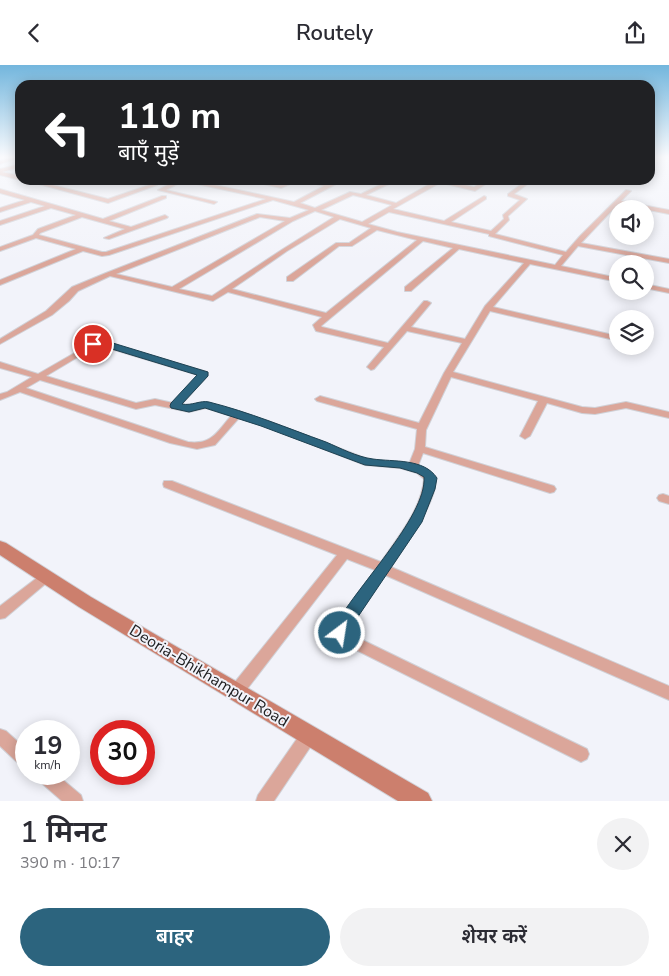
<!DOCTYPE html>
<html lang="hi">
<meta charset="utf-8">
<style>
:root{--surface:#fff;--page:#f2f2f3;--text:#2b2b33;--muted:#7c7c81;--accent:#2c647e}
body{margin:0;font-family:"Nunito Sans","Noto Sans Devanagari",sans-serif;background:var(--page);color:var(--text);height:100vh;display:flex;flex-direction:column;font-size:19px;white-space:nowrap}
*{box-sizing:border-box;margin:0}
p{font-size:16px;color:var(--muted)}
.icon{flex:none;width:28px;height:28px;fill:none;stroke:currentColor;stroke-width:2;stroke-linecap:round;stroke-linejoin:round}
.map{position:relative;height:736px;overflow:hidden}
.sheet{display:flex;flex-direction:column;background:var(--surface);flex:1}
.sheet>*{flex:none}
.hud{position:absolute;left:15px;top:15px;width:640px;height:105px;border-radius:15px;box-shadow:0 2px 12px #0003;background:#202124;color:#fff;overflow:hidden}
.controls{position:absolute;left:609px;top:135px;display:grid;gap:10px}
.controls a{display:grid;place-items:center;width:45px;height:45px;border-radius:50%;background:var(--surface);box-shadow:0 2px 12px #0003;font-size:25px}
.speed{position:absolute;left:15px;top:655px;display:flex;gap:10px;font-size:25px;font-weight:700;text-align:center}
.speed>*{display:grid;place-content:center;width:65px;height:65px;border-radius:50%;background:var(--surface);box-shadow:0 2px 12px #0003;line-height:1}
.speed small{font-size:12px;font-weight:400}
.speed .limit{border:8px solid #d22;background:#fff;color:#111}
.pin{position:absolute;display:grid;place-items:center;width:42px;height:42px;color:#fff;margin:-21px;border:2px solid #fff;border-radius:50%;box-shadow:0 1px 5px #0007}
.me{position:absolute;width:55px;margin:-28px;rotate:31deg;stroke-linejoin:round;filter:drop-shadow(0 0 4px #0008)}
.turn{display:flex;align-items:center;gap:18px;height:105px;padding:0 20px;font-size:22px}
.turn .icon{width:65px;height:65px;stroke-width:2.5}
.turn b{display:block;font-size:35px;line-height:42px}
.round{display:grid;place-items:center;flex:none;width:52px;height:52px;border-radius:26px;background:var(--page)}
.overview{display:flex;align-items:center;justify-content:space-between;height:85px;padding:0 20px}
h1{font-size:30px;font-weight:600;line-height:38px}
.cta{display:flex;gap:10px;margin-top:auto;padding:10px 20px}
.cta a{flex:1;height:58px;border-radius:30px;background:var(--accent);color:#fff;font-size:20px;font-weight:600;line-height:58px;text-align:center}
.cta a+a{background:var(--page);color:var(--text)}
header{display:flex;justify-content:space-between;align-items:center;height:65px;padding:0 20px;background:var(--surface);font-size:22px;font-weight:600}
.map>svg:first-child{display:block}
</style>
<header><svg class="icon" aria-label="back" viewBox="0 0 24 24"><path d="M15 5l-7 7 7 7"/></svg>Routely<svg class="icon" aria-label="share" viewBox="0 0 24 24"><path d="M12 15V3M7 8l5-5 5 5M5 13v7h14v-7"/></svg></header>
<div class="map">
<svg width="669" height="736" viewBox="0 0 669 736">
<rect width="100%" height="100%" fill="#f2f3fa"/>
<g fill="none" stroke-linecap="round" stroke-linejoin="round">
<g stroke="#d0d1d7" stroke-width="2">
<path id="minor" d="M11,93H17L0,99V96Z
M20,99V102L2,107L20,111V115L0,110V104Z
M24,115H33L108,134L152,119L157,120L108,138Z
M177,115H192L294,137L324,121L300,115C310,115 318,119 327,119C332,119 337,115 344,115L300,138L315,143L350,127L361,129L390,115H397L366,130L396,138L433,117L432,115H444L474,122L485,115H492L475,126L438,117V119L393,144L444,156L484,131L486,132V134L451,157L491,166L504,154L503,150L520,135L508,131V129L527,115H533L514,129L527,134L508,151L509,155L495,169L566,187L580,171L626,125L631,126L621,136L669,145V149L618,139L581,178L669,194V198L578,181L561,201L618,213V217L530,199L493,242L613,270V274H610L490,246L453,307L582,342L595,343L626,337L669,347V353L626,343L595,349L582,348L547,338L530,371L525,374L520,371L538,336L451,312L426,365L425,382L554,421L556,424L554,427L550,428L423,388L418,401C424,402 431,406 434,411C444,427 401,487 391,502L669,621V635L385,510L348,565V568L587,684L589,689L587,694L581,697L575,694L338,576L333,568L337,559L375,505L347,494L241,632L236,634L231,632L229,627L231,622L337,490L164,422L163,419L164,416H172L381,497C398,472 421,445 424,414L417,408L400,403L365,400L262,360L239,353L215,380L197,384L170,378L20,327L0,335V329L7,327L32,312L0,303V297L38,309L97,275L207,307L208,309L207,311L181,340C191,342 200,336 209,338L268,356L370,395L409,399L415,384L417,364L317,336L315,334L320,331L419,358L444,308L462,278L407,266L374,304L371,305L367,302L384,282L316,266L313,260L322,252L228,227L213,236L110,211L78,226L69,236L52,250L0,279V274L46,246L72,222L106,208L257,149L290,153L309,145L273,135L109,190L102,191L83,186L0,220V215L76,184L36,173L0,186V182L33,170L38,164L76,150L51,143L0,160V156L45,141L31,137L0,147V143L25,135L0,128V124L103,154L162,131H166V133L109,156L131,162L165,150L168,152L167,153L109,174L104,173L125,164L82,152L40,168L39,170L102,187H106L266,134L183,116L166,125L217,137L214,139L158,125ZM353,130L392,140L362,157L321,145ZM315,146L334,152L283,184L212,231L179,224L293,156ZM389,147L489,169V171L563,190L555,200L397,167L368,159ZM260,152L285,156L172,222L116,209ZM340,154L371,163L349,178H336L287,212V216H293L339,181H352L377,165L417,175L326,248L232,224L287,186ZM423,176L453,183L405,222V226H411L459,184L524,198L485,241L465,274L411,262L431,238L427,236H424L388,278L322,262L321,261ZM98,280L198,310L173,338L155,334L136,338L46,311ZM40,315L136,344L155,340L189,347L206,343L231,351C217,367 212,380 188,377L26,323Z
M291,115H299L281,123L259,118L262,116L280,119Z
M645,219L669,224V228L645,223Z
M663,429L669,431V439L659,436L657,433L659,430Z
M46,507L50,509L52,512L50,515L5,553L0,554V541L42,509Z
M309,663L315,665L317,670L315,675L274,736H256L258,730L303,665Z
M0,664L6,666L26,684V702L20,700L0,681Z
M36,709H56L81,730L83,736H62L38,715Z"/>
</g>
<g stroke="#d0d1d7" stroke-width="2">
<path id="secondary" d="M0,476L6,478L91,532L428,728L432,736H398L79,542L0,490Z"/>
</g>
<use href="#minor" fill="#dba69a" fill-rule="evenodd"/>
<use href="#secondary" fill="#cc7f6d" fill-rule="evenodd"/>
</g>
<linearGradient id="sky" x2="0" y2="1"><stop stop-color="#73b6dd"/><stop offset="0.47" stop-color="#f9fafd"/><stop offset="1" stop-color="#f9fafd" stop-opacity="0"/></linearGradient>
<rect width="669" height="196" fill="url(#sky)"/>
<path fill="#2c647e" stroke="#1d4152" d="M103,275L208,307V311L182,339C192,341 200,335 209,337C249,347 287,363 326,377C340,383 357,392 373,394C393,397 424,393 437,413L435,424L422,457L349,565L346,573L340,575L335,573L332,568L334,563C353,525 427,452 424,412L417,408L400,403L365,400L261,361L205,343L189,347L171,343L170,341L171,338L197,310L102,281L93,282L88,279L89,277Z"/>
<g text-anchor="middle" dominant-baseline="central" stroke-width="4" stroke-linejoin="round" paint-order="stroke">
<g font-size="16" fill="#1d1d1f" stroke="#f2f3fa">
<text transform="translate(209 611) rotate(31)">Deoria-Bhikhampur Road</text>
</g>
</g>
</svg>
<div class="controls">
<a><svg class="icon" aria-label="sound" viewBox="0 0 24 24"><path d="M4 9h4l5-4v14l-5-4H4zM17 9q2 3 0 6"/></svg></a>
<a><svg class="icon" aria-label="search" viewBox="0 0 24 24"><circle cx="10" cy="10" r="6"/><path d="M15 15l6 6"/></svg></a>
<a><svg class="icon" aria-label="layers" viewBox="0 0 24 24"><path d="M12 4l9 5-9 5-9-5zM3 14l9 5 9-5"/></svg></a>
</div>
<div class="speed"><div>19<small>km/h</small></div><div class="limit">30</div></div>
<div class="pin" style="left:93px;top:279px;background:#d93025"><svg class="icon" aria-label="arrive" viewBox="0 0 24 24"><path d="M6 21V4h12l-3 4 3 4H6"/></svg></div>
<svg class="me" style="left:340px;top:568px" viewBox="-20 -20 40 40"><circle r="17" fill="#2c647e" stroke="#fff" stroke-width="3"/><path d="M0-11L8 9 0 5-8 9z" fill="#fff"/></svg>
<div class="hud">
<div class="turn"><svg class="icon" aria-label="left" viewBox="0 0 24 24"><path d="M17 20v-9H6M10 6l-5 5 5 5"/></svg><div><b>110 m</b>बाएँ मुड़ें</div></div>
</div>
</div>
<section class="sheet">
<div class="overview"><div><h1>1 मिनट</h1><p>390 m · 10:17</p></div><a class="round"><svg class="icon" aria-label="close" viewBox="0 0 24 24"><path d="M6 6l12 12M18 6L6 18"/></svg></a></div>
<div class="cta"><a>बाहर</a><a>शेयर करें</a></div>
</section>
